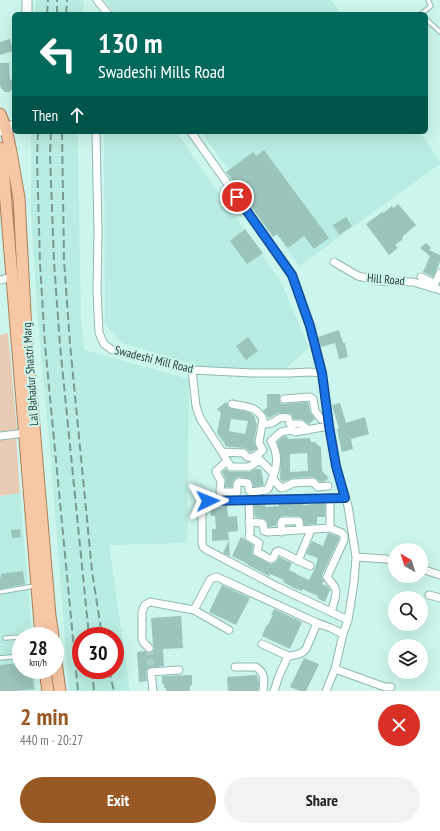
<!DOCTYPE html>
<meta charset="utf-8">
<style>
:root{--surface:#fff;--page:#f2f2f2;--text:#202124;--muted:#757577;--accent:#995924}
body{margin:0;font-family:"PT Sans Narrow",sans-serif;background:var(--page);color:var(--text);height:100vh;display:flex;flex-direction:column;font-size:15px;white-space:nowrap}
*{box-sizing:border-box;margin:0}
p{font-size:13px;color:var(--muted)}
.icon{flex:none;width:22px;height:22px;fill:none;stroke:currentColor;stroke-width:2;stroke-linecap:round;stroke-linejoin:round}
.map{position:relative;height:691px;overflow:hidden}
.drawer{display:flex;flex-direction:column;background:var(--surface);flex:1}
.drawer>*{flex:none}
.guide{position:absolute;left:12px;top:12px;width:416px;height:122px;border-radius:6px;box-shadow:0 4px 16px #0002;background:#00695c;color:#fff;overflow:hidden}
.needle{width:26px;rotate:321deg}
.fabs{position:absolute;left:388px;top:543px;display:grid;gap:8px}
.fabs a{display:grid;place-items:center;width:40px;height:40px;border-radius:50%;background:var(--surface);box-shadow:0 4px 16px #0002;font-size:20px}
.speed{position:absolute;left:12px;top:627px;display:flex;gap:8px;font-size:20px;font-weight:700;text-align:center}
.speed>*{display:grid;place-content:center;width:52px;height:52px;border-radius:50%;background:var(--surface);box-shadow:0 4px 16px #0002;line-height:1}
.speed small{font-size:10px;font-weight:400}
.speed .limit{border:6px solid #d22;background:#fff;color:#111}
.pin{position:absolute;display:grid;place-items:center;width:34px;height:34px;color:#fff;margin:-17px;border:2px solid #fff;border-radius:50%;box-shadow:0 1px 4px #0007}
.me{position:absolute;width:44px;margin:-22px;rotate:88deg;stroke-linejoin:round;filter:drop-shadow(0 0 3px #0008)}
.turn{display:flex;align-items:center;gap:14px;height:84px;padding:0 20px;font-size:18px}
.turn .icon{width:52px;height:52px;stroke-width:2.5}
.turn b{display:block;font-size:28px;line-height:34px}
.then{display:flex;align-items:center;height:38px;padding:0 20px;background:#0003;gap:8px;font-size:15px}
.round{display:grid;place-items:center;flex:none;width:42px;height:42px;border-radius:21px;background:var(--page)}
.overview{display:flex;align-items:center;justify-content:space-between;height:68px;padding:0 20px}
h1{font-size:24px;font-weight:600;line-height:30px;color:var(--accent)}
.action{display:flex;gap:8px;margin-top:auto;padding:8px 20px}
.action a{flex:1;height:46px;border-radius:24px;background:var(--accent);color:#fff;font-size:16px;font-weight:600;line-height:46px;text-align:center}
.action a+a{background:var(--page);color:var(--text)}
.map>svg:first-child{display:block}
</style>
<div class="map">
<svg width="440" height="691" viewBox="0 0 440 691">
<rect width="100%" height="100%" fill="#ccf6ed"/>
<path fill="#b9ece2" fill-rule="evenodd" d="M36,0H84L82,14H35Z
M105,0H331L341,14H115Z
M31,132H78V153L81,320L84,350L189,379L187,543L109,545L130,691H69L52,474L38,322L31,213ZM81,636H115V670H81Z
M104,132H176L281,282L309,348L285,369L205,368L122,343L105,324Z
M201,132H420L440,162V164L299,266Z
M20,493L32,636H21V670H34L36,691H0V496Z"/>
<path fill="#e9cab5" d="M8,333L17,430L0,432V335Z
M16,437L20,493L0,496V439Z"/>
<path fill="#9bc4bc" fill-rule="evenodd" d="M10,39L13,51L0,55V42Z
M0,63H9L10,80L14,79V85L13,89L9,92H5L2,89L0,86Z
M264,150L329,238L314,249L304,236L288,248L277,234L273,237L226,172L253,152L256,156Z
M398,204L416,225L402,237L403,239L395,245L398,248L389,255L366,224L382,212L383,213L392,206L393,208Z
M346,217L352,226L339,235L333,225Z
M245,229L263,253L247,264L230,241Z
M426,243L431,248L429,250L440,255V262L433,277L423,272L430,256L420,248Z
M339,330L343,343H345L348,357L339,359L335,343L321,347L318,337Z
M248,337L258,351L246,360L236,346Z
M267,394H280V403L282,404L308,402L310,412L315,419L309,424L302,419H294L291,414L284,413H278L269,418L263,411L267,407Z
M226,402L229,408L249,412L253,415L255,418L256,423L257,424L254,442L257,449L253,451L250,452L247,449L245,448L231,447L225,446V444L217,433L221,413L217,409ZM231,419L248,421L245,434L229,431Z
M340,403L346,423L365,417L369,434L351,439L353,449L342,452L337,429H339L332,405Z
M286,436L289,439L310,438L311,442H315L320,447H321L322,471L329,478L325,481L320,482L316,478L313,477L293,478L283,482L280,479L281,457L277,442L283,437ZM307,453L308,471L290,472V454Z
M226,469L228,471L231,472H249L256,469H261L264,485L254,487L251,479L239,477H237L233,481L232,487H225L226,479L222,472Z
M325,503V517H317V524L304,525L303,519L299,516H282L278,519L276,523V526L268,527V523L265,519L255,517L254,505H265L266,507L279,506V504H303V505Z
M227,506L228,517L237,516L238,531L228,532L229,540L212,541V529H216L215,516H211L210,507Z
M20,529L21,537L12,538L11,530Z
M328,533L339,537V539L322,575V578L324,581L322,584L328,586L330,590L325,602L317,598L318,596L302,589V591L294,588L283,582L284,580L270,574L269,576L248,565V564L232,556L241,537L253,545L252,554L255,556L268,563L271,564L276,562L279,557L292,563L289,570L296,573V574L309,580L315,568L318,558L306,554L312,541L323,546Z
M229,540L230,556L223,553Z
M23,571L25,584L0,589V577H1V574Z
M222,585L250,598L236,625L209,612Z
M274,609L302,622L290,649L262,636L266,626H267L273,615H271Z
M181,616L183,648L163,649L164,666L149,668L146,672L147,681L139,682L137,652L145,651L150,653L153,651L154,649L153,645L151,618Z
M304,658L319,664L306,691H300L290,687Z
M21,663V670H32L34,689L14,691H0V665Z
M192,675V685L190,686V691H166V688H164V684H162V676Z
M257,675L259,683L258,691H228L227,677Z"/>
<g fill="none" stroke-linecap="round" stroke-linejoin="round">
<path stroke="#acd1c9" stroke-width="7" stroke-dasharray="7 3.5" stroke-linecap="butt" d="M149,648L151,672"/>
<g stroke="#8fb8b0" stroke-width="5.5">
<path id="service" d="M421,14L431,6L428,0
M426,19L440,32
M0,592L34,586
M30,636L39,635
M5,638L21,637
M0,658L21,656"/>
</g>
<g stroke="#8fb8b0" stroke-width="9">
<path id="minor" d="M97,0L108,14
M96,132L98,233L97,290L99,333L104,344L112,350L122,353L192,370L252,373H290L310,372L322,373
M191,132L292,275L310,326L322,373L329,426L336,466L348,506L356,557L354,582L348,620L343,634L335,669L326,691
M334,262L358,276L380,281L413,282L440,290
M421,277L435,284
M0,280L12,277
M433,288L440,273
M192,370L196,406L200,418L222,452L244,453L247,457C254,459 258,454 263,450L260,445L259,442L263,419C257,406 245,407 232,404
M284,399L310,397L313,399L315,411L321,419L328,422
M263,424C263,424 270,424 271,423C279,421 276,416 288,418L290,424H301L308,430
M291,426L292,430L295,432L329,426
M0,436L25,433
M222,452L227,461L216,471V472L221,481L220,491L222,492H237V484L239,482L248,483L249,490L251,492L266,490L268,489L274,474L256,456
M227,461L231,467H249L260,460
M274,474C278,463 277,451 271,441L281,432L292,430
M272,478L281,488L285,487L293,483L313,482L318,487L328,486
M330,498V528L342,533L344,536V540L327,577C329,581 333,583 335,588C338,592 333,606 331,612
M345,498L208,501L204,504L202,507V543L203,547L207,550L278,587L348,620
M249,500L250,533L249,537L259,543L257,552L270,559C274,559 274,556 276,552L279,551L310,566
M249,522L262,523L263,524L264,531L267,532L330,528
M282,532L281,523L282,521H299L300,530
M356,557L386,559L395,562
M298,561L311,530
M421,569L440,575
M429,595L440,598
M194,610L229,630
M262,644L288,656
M149,648L144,643L142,639V612L145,605L150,602L194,610L210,580L213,578L217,577L317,623L331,628L343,634
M235,667H256C266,674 264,680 263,691
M335,669L385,687H391
M153,691L151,672L179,670
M274,691L279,676L288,656C295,655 301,655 306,649L317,623"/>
</g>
<g stroke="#8fb8b0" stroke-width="11">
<path id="tertiary" d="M27,14V0
M0,131L14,125"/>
</g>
<g stroke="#ad7f59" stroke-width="13">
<path id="primary" d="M0,114L6,129L11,152L19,198L26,332L50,616L53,636
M0,148L2,154L41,636
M55,655L60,691
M45,670L48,691"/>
</g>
<use href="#service" stroke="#fff" stroke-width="3.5"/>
<use href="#minor" stroke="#fff" stroke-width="7"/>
<use href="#tertiary" stroke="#fff" stroke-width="9"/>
<use href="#primary" stroke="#f8c8a6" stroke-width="11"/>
<path stroke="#7b9992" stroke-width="2" stroke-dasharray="8 4" stroke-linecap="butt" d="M47,14L48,0
M57,14V0
M66,14L67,0
M38,132L37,157L40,263L45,345L78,691
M51,132L50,155L54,262L60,345L89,636
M62,132L64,260L70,344L92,571L102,636
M92,670L94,691
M109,670L114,691"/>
</g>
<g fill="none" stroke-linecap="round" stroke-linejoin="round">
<g stroke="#114b97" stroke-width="10">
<path id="route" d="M208,501L345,498L336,466L329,426L322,373L310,326L292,275L237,197"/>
</g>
<use href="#route" stroke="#1a73e8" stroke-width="7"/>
</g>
<g text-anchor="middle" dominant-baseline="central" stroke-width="4" stroke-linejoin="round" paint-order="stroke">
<g font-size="12" fill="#2a3b37" stroke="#ccf6ed">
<text transform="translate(386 279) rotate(5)">Hill Road</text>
<text transform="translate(154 359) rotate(14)">Swadeshi Mill Road</text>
<text transform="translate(30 374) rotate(-94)">Lal Bahadur Shastri Marg</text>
</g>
</g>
</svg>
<div class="fabs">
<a><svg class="needle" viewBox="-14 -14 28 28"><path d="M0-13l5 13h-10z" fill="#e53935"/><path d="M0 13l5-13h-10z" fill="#757577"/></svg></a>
<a><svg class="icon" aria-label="search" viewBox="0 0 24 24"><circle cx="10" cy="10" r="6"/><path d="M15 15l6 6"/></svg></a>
<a><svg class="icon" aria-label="layers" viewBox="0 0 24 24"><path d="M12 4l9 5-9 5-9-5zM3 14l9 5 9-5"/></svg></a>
</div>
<div class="speed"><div>28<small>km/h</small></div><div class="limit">30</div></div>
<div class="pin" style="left:237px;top:197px;background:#d93025"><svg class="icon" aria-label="arrive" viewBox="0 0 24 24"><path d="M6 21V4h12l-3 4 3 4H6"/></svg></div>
<svg class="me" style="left:208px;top:501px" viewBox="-20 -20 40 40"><path d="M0-17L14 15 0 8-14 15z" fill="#1a73e8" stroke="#fff" stroke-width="4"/></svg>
<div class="guide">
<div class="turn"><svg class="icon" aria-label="left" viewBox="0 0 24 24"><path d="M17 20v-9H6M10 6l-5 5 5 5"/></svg><div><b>130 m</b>Swadeshi Mills Road</div></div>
<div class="then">Then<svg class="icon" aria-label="ahead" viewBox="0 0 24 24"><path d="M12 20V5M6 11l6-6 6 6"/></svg></div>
</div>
</div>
<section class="drawer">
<div class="overview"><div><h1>2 min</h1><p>440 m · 20:27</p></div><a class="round" style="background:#d93025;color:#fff"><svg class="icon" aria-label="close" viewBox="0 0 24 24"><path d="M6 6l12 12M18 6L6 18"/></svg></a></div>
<div class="action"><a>Exit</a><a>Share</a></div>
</section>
